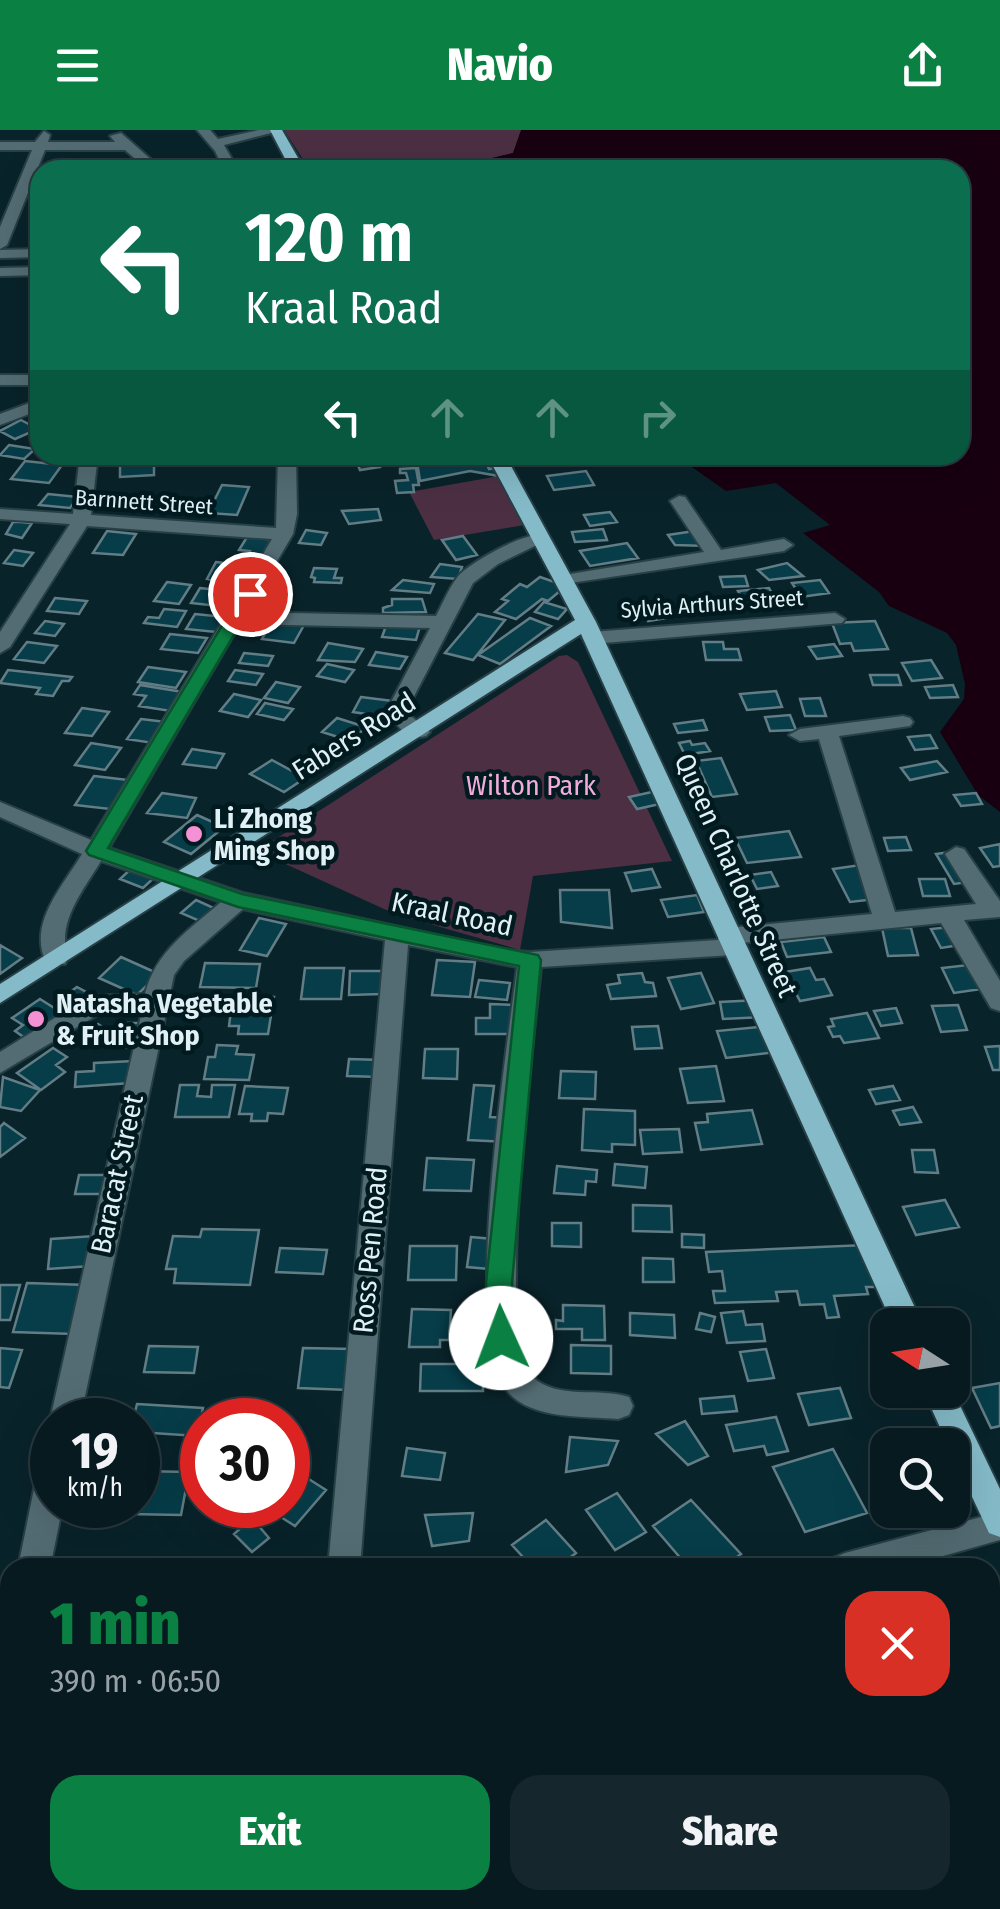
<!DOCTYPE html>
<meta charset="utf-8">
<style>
:root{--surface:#071a20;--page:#15272d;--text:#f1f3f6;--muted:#98a1a5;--line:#28383e;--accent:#0b8043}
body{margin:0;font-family:"Fira Sans Condensed",sans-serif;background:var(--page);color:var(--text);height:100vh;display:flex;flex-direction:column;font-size:38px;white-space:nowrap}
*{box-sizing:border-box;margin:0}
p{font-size:32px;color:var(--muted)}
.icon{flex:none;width:55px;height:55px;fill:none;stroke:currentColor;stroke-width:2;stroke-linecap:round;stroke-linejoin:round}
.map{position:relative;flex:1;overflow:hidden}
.sheet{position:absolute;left:0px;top:1428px;width:1000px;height:352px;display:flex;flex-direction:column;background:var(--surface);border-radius:30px 30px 0 0;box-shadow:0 10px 40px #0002,0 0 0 2px var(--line)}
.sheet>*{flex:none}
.top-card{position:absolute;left:30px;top:30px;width:940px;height:305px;border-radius:30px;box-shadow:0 10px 40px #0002,0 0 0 2px var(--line);background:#0b6e4f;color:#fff;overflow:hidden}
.needle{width:65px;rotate:282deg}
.tools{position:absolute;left:870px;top:1178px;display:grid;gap:20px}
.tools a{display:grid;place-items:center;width:100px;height:100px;border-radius:20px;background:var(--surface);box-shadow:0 10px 40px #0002,0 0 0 2px var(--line);font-size:50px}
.speed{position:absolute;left:30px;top:1268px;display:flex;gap:20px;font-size:50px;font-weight:700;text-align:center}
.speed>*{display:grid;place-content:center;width:130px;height:130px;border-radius:50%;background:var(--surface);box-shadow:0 10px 40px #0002,0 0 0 2px var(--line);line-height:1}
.speed small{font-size:25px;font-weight:400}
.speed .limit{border:15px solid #d22;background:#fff;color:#111}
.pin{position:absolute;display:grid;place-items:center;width:85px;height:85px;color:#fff;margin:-42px;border:5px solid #fff;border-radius:50%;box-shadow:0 2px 10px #0007}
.me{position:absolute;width:110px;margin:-55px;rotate:358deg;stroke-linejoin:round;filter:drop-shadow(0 0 8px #0008)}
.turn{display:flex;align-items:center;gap:35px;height:210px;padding:0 50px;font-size:45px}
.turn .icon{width:130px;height:130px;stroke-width:2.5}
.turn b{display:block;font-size:70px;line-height:85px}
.lanes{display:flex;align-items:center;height:95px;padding:0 50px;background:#0003;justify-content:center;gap:50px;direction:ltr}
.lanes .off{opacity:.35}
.round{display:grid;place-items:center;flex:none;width:105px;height:105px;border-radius:30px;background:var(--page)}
.summary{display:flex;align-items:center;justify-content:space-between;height:170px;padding:0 50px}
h1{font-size:60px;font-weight:800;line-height:75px;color:var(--accent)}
.action{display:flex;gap:20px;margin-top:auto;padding:20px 50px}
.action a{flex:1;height:115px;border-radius:30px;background:var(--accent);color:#fff;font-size:40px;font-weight:800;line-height:115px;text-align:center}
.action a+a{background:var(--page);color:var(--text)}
header{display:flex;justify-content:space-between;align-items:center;height:130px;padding:0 50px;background:var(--accent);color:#fff;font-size:45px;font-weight:800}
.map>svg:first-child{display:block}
</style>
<header><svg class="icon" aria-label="menu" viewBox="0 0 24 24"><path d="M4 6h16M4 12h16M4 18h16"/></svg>Navio<svg class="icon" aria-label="share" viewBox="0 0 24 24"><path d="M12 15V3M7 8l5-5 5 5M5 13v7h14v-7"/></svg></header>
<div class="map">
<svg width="1000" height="1779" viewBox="0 0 1000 1779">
<rect width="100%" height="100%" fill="#09232a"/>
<path fill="#4c2f43" d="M284,0H521V2L513,23L493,28L499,40H475L471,34L451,30L310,40Z
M499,346L525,395L434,410L409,362Z
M567,525L578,532L672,731L533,746L520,820L395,784L257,721L559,526Z"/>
<path fill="#180011" d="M521,0H1000V682L978,665L940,602L964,569L965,554L956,515L947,503L889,476L879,462L803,403L830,395L776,353L726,361L675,325H960V40H499L492,28L513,23Z"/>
<path fill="#063d49" stroke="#627d85" stroke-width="2.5" d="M21,290L38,299L15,309L0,301Z
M9,315L35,319L24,329L0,325Z
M396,325L377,328L380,337L360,340L354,326Z
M416,325H483L489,339L495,338L499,346L470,341L420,351Z
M154,329V345L120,347V331Z
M25,331L62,335L49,353L11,349Z
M416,338L419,355H413L414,362L397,363L395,351L408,350L406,343H400V339Z
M586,341L594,355L554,360L547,346Z
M222,355L249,357L237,385L208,383Z
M48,364L78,367L70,378L39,375Z
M120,369H151L149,379H118Z
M378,379L381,390L349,394L342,381Z
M610,382L617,392L590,396L584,385Z
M13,392H20L32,393L22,408L6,404Z
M603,399L607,410L575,412L572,402Z
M306,400L327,403L321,415L299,413Z
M107,401L136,404L123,425L93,423Z
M694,401L706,416L675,415L668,405Z
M463,406L477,425L456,430L442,410Z
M247,407L277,410L266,429L247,427L250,421L239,420Z
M627,413L638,428L590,436L580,421Z
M14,420L33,423L23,436L4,433Z
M216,432L242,435L263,434L252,455L239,456L207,449Z
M787,433L803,446L769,450L758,440Z
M440,434L462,437L458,449L431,447Z
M314,438L337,439L334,448H342L341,453L314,452L315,448L311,447Z
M745,446L748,456L723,457L720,447Z
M540,447L566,456L548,471L542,469L516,489L495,482L508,471L502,469L520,454L527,457Z
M403,450L434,454L430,463L392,460Z
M820,450L829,463L801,467L792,453Z
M167,452L191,455L179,474L154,471Z
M200,458L236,462L227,477L191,473Z
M769,458L779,476L749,479L734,467L741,466L738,461Z
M717,467L723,481L691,484L685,470Z
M55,468L87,471L79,484L47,481Z
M392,469H422L426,482L383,483V478L392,475Z
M544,472L567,479L558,489L535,482Z
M665,475L672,487L648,491L641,478Z
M164,479L186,481L177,497L144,493L148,487L159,488Z
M195,484L225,487L216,502L186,499Z
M478,484L505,490L473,530L445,523Z
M530,488L551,496L500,534L478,525Z
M45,491L64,494L55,506L35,503Z
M272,491L304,495L294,513L262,509Z
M875,491L888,519L854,521L851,513L840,514L832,493Z
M387,493L420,496L416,510L382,507Z
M170,504L207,508L198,523L161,519Z
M27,512L57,516L44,533L14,529Z
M703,512H723L724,519H738L741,530H706Z
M328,513L363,519L355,532L318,530Z
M834,514L842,526L817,529L809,517Z
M376,522L407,527L400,539L369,535Z
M244,523L273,526L268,536L239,533Z
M931,530L942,548L912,551L902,533Z
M327,534L354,540L345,552L317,546Z
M148,537L186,542L176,558L138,552Z
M8,540L72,547L69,551H62L53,566L36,564L40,558L0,553Z
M235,540L263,544L256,555L228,551Z
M870,545H898L901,555H873Z
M276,552L300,557L288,573L264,568Z
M140,555L189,563L177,582L139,576L146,566L134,564Z
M953,555L958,567L930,568L925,557Z
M776,561L782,577L747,580L740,564Z
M234,564L261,570L248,587L220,581Z
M361,567L393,571L386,587L353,582Z
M820,568L826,586H805L800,569Z
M265,573L293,579L284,590L257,584Z
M82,578L109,582L92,606L65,603Z
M790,585L796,600L770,601L765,587Z
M337,588L366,597L351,611L322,602Z
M141,589L166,592L153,613L127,609Z
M703,590L707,600L678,603L674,594Z
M930,605L937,618L915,620L908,607Z
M690,611L692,615L705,613L710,621L685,625L679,613Z
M91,613L121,618L105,640L75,635Z
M192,619L224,624L216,638L183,634Z
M721,628L737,664L712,667L696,631Z
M272,630L305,648L284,662L250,644Z
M937,631L947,642L910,650L901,638Z
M94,646L128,650L110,679L75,675Z
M661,660L669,672L637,679L629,667Z
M162,663L196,668L187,688L147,683Z
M976,663L982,674L961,676L954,665Z
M197,685L224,697L191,724L164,712Z
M789,701L801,727L747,733L735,708Z
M906,707L911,720L888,721L884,708Z
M1000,714V736L993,737L980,718Z
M964,720L983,750L954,754L936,724Z
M867,734L885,768L850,772L833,739Z
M134,736L157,745L143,758L120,749Z
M652,739L660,757L632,761L625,743Z
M771,742L778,756L757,759L750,745Z
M919,749H945L950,766H923Z
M560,760H609L612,798L561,792Z
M697,765L704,782L668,787L661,770Z
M196,770L216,779L202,792L181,783Z
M259,788L286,794L267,826L240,820Z
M950,797L960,815L941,818L931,799Z
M882,798H911L918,825L888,826Z
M824,807L831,822L787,827L781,812Z
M0,815L22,828L0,844Z
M121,827L159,844L137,865L99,848Z
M437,830L475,832L470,867L432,865Z
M205,833L260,834L256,858L200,857Z
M968,835L981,859L954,863L942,838Z
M305,838H344L341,869H301Z
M810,838L816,850L824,849L832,865L800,871L785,842Z
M350,841H383L382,864L349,865Z
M642,843L645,852L653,853L656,866L611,869L607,855L620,853L618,845Z
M701,843L714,873L681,879L668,848Z
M479,850L510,853L507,870L475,867Z
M77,857L103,871L85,885L59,870Z
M242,866L274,867L268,904H238L239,896H229L231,880L240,881Z
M40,869L70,888L25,908L15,901L23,895L12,888Z
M759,870L764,887L723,889L720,872Z
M490,874L516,875V904H476V888H490Z
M958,875L967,900L941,902L932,876Z
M896,878L902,893L881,896L874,881Z
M867,883L879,908L844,913L840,906L833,907L828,897L834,896L831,889Z
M120,893H148L143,918L115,917Z
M98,894L112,903L95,915L81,906Z
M658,896L662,918L635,919L632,897Z
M768,896L777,922L726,928L717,901Z
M217,915L238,916L236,924L254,925L249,950L204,949L208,927H215Z
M1000,916V940H993L985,917Z
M53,918L67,927L56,935L65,942L41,960L17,943Z
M425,919H458L457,949L423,948Z
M349,929L382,930L380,947L347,946Z
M133,931L131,953L75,957L76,942L94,941V933Z
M716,936L724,971L688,973L680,939Z
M561,941L596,942L595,969L559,968Z
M3,947L40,960L21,981L0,977Z
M180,955H199L197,966L211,967L212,955H235L229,987H175Z
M474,955L494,956L490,987L510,988L508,1012L468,1010Z
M245,956L288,958L283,984L268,983L267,991H251L252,984H239Z
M893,956L900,970L876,974L869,960Z
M913,977L921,992L900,995L893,981Z
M584,979L635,981V1015L612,1014V1022L582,1020Z
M752,980L762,1014L701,1020L695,993L708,992L707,984Z
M4,993L25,1008L0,1027V997Z
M679,999L682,1022L643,1024L640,1000Z
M912,1020H934L938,1043L915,1042Z
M427,1028L474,1030L471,1061L424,1060Z
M615,1034L647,1037L645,1058L613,1055Z
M557,1036L597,1040L596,1052L586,1051L585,1065L554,1063Z
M79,1045H110L106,1064H75Z
M945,1070L959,1097L916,1105L903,1077Z
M633,1075L671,1076L672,1102L633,1101Z
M552,1093H581V1117L552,1116Z
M202,1099L259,1100L250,1155L174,1153L176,1139H166L173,1106L200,1107Z
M682,1104L704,1105V1118L682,1117Z
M94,1106L91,1136L48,1139L51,1109Z
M471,1107L505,1110L501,1140L467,1137Z
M865,1115L876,1157H866L868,1164L834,1166L839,1187L827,1188L824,1174L800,1175L797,1161L776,1162L778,1171L715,1173L713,1161H725L722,1141L709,1142L706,1122Z
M410,1116H457L456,1150H408Z
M280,1118L327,1120L323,1144L276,1142Z
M643,1128L673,1129L674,1152H643Z
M27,1153L87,1155L74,1204L13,1202Z
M0,1155H20L10,1190H0Z
M563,1175L604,1176L605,1210H582V1199H556V1190L563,1191Z
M412,1179L451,1180L449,1210H440V1217H409Z
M743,1181L746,1195L762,1194L765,1211L727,1213L721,1183Z
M630,1183L674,1185L675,1208L630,1205Z
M700,1183L715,1187L711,1202L696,1199Z
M571,1215L611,1216V1244L571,1243Z
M149,1216L198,1217L194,1243L144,1242Z
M0,1218L22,1220L9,1258L0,1257Z
M303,1218L353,1219L349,1260L298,1258Z
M766,1219L774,1248L748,1251L740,1222Z
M421,1234H483V1261H420Z
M1000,1253V1296L991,1298L972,1258Z
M840,1258L851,1288L809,1295L798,1264Z
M734,1266L737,1281L702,1284L700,1269Z
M137,1274L203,1278L197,1306L138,1302V1290H133Z
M776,1287L788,1321L767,1325L764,1316L734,1321L726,1295Z
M685,1291L708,1326L688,1335L656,1304Z
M570,1307L618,1311L608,1335L566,1342Z
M407,1318L445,1323L440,1350L402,1346Z
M833,1319L867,1383L805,1402L773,1337Z
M138,1341L189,1342L181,1385L128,1384L130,1375H138Z
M304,1346L326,1360L295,1396L273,1382L279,1375H288V1365Z
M617,1363L646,1402L615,1420L586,1380Z
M691,1370L741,1424L722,1438H689L653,1396Z
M473,1383L469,1411L432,1416L425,1385Z
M252,1388L269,1408L252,1422L234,1404Z
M546,1390L576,1423L556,1438H533L512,1415Z
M1000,1529V1569L990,1571V1531Z
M1000,1645V1673L990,1674V1646Z
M493,1770H559L570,1779H483Z"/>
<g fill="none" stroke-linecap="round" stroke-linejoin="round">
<g stroke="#274046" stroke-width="4">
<path id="minor" d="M197,0H210L218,9L259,0H283L224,15L238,40H224L215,21Z
M44,1L50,5L48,12H115L110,6L121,3L163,40H148L125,20H45L7,115L0,119V97L32,20H0V12H35Z
M40,119V127L0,128V120Z
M40,137V145L0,146V138Z
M0,245H40V255H0Z
M40,269V280L0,295V284Z
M80,325H98L91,385L276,398L278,325H296L297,384L293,404L247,482L436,486C443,473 450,455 460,444C477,429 525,401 547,405L549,409L498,434L473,453L410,574L412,587L430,602L426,606C405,611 392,593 390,574L430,498L240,494L109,718L243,763L506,820L530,822L718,810L720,800L728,798L872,784L819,609L800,611L789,605L800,599L903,586L910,588L913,592L910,596L839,606L895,782L976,774L945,724L956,717L964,719L1000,771V787L964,790L1000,851V881L991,878L941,793L741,813L744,817L740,823L732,825L541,837C535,902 493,1209 533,1247C556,1270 600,1257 629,1267L633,1276L629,1285L618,1289C585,1286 532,1290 508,1262C460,1207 508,916 517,837L408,815L360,1438H328L385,810L243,779L184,831L174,845L80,1290H52V1296L50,1290L142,881H104L0,943V922L90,866L145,864C155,822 189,800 221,772L101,731C83,761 56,792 68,828L65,834H47C26,795 63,756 82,724L0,687V672L91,710L272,409L87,396L10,517L0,523V502L70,394L0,389V379L73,384Z
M679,366L685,367L721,420L784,409L793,415L784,421L557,455V447L564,445L704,422L670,371Z
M835,483L845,489L842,493L592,514L582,508L592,502Z
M52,1335V1375H63L50,1438H18L36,1349L41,1339Z
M1000,1382V1410L900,1438H829L833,1428L845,1423Z
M10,1533V1609L0,1613V1537Z
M366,1770H410L406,1779H362Z"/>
</g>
<g stroke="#274046" stroke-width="4">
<path id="major" d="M270,0H282L305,40H291Z
M487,325H505L596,492L923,1195H893L581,504L0,873V854L575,490Z
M952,1259L1000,1359V1407L989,1403L952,1324V1315H948L923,1260Z"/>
</g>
<use href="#minor" fill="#536c73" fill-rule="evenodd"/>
<use href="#major" fill="#85bbc9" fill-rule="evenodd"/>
</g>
<path fill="#0b8043" stroke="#07532c" stroke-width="2.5" d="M250,459L258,464L108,718L242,764L538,825L541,830L512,1153L514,1208L510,1215L501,1219L491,1215L487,1208L486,1153L519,836L238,777L89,725L86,721L241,464Z"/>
<g fill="#f491d4" stroke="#011a20" stroke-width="4">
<circle cx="194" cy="704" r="10"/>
<circle cx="36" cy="889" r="10"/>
</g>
<g text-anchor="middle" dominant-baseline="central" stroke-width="9" stroke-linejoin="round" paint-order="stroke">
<g font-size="22" fill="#e1f0f4" stroke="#011a20">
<text transform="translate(144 372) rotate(4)">Barnnett Street</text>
<text transform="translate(712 474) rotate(-4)">Sylvia Arthurs Street</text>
</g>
<g font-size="28" fill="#e1f0f4" stroke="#011a20">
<text transform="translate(354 606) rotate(-32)">Fabers Road</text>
<text transform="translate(736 745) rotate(66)">Queen Charlotte Street</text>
<text transform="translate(452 784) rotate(12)">Kraal Road</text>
<text transform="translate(117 1044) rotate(-78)">Baracat Street</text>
<text transform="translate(370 1120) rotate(-85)">Ross Pen Road</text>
</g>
<g font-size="28" fill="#f2acda" stroke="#011a20">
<text x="531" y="655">Wilton Park</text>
</g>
<g font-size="28" font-weight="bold" fill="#e1f0f4" stroke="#011a20" text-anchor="start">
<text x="214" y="688">Li Zhong<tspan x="214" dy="32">Ming Shop</tspan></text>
<text x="56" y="873">Natasha Vegetable<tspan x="56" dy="32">&amp; Fruit Shop</tspan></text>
</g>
</g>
</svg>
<div class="tools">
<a><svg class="needle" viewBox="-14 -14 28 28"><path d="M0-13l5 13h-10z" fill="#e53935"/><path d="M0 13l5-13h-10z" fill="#98a1a5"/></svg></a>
<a><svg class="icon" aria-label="search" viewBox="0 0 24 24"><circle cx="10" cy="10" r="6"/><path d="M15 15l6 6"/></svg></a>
</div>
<div class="speed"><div>19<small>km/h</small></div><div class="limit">30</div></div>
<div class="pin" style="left:250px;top:464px;background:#d93025"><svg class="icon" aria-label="arrive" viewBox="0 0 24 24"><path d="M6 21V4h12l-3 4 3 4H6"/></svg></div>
<svg class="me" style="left:501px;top:1208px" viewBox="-20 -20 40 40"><circle r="19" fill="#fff"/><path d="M0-13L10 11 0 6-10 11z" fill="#0b8043"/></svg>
<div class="top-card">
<div class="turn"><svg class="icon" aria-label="left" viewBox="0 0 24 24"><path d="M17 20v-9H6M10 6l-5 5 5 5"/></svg><div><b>120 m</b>Kraal Road</div></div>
<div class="lanes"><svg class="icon" aria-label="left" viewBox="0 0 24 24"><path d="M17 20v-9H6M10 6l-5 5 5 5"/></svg><svg class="icon off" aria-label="ahead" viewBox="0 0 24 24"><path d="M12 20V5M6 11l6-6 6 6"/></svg><svg class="icon off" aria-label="ahead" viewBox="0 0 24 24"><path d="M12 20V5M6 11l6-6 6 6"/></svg><svg class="icon off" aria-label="right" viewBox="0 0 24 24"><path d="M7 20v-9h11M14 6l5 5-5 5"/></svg></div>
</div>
<section class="sheet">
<div class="summary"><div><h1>1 min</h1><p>390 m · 06:50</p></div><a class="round" style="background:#d93025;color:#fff"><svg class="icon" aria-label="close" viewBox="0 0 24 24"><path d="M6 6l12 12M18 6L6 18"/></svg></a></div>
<div class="action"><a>Exit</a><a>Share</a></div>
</section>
</div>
